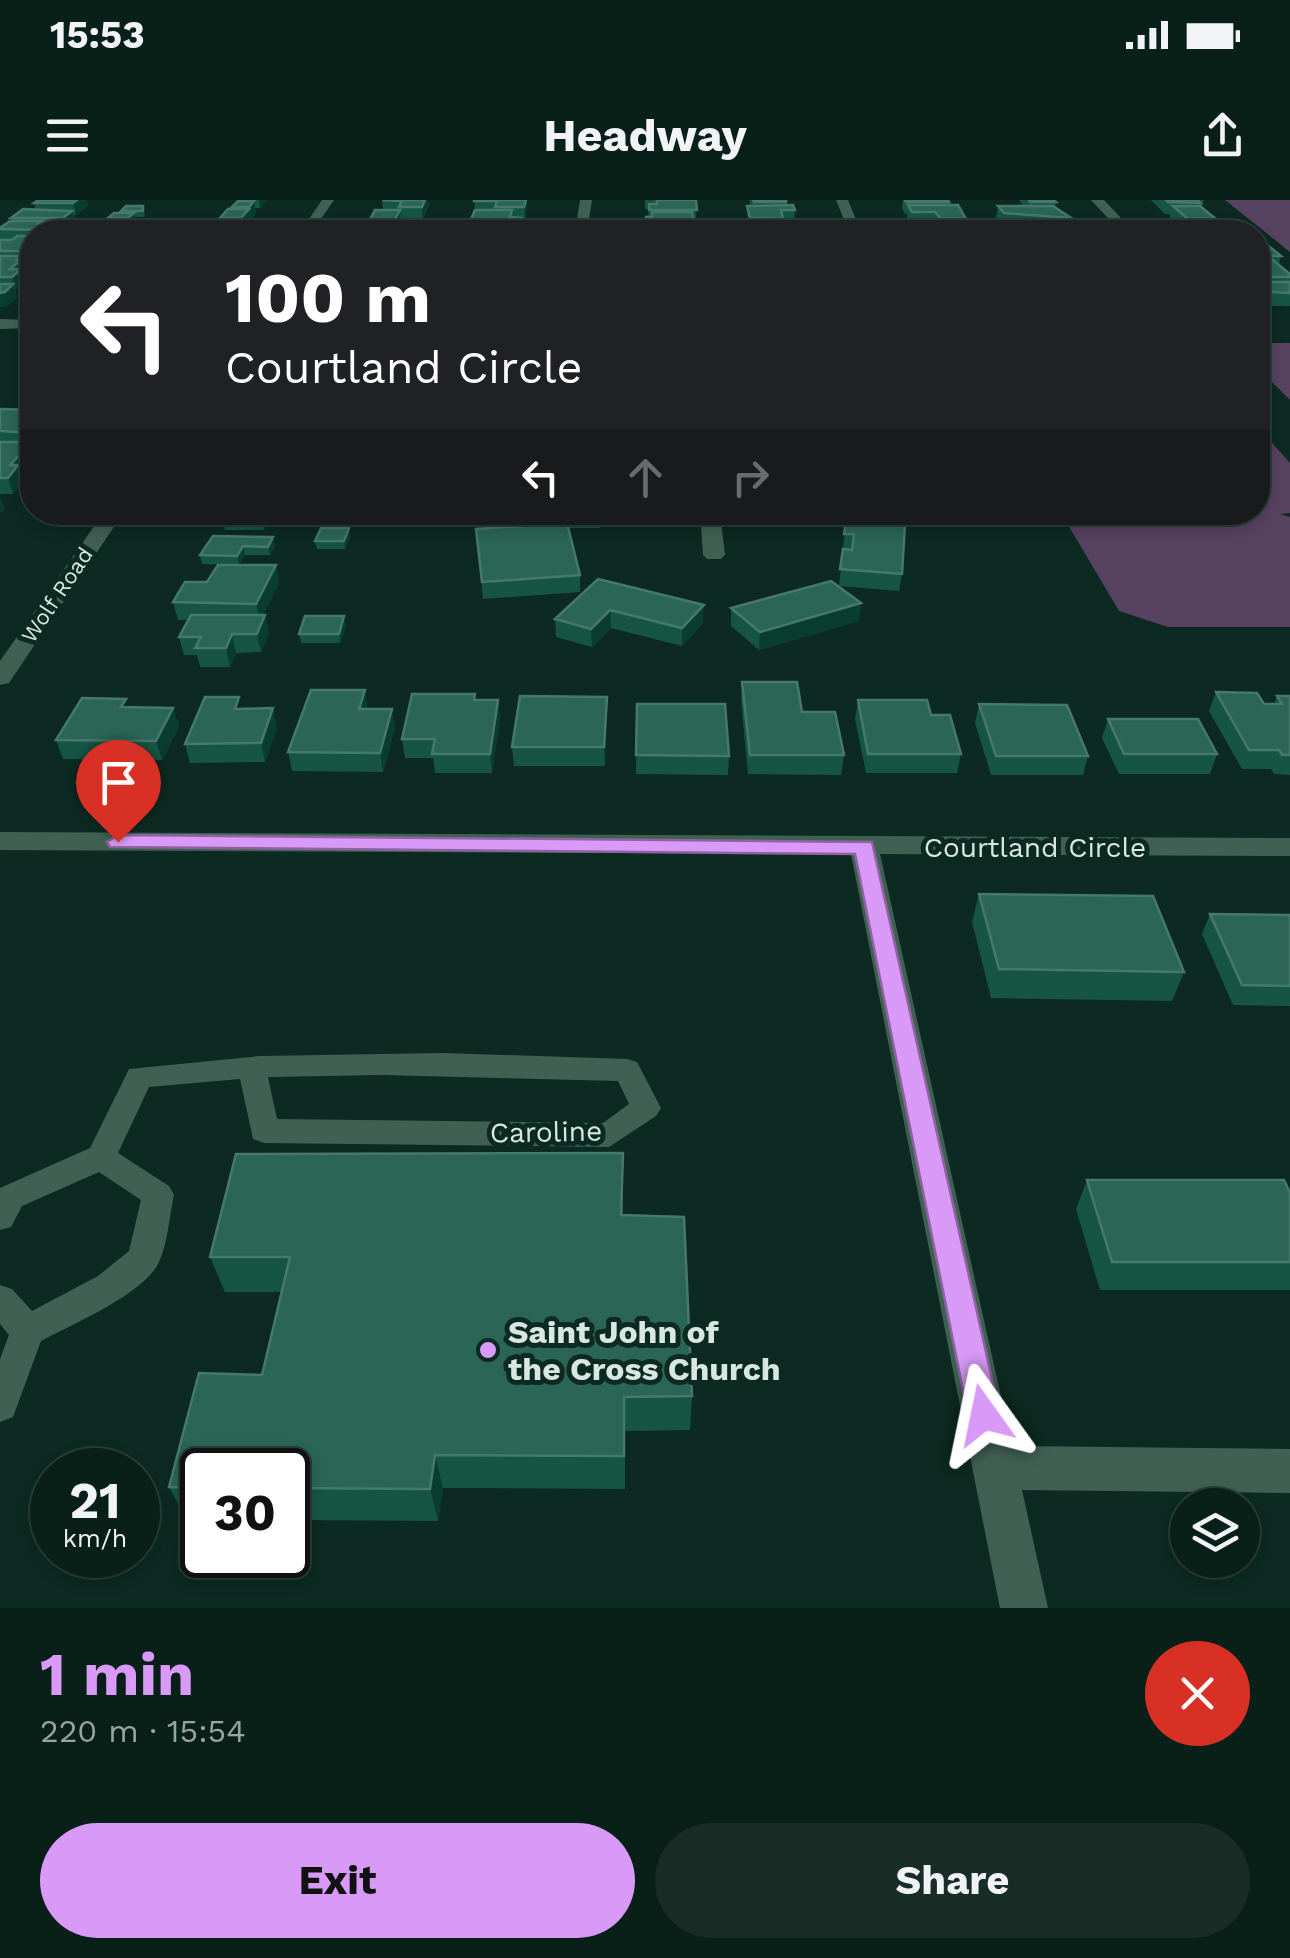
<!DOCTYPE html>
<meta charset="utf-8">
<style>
:root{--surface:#092019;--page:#172d26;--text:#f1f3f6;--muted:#99a3a2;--line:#293e38;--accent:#d99af7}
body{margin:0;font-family:"Work Sans",sans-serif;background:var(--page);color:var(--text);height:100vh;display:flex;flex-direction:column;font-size:38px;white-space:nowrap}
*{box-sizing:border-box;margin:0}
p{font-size:32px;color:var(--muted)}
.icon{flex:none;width:55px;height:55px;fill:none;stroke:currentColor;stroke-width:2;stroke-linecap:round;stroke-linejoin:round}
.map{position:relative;height:1408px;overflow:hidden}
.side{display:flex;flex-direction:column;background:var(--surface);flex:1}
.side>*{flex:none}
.hud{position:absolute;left:20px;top:20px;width:1250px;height:305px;border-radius:40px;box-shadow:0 5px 15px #0003,0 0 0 2px var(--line);background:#202124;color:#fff;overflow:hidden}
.fabs{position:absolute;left:1170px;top:1288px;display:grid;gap:20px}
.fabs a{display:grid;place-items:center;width:90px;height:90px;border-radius:50%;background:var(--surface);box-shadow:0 5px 15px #0003,0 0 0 2px var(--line);font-size:50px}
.speed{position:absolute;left:30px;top:1248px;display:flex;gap:20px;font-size:50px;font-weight:700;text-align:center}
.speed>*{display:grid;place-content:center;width:130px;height:130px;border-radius:50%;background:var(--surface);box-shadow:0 5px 15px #0003,0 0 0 2px var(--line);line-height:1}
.speed small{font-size:25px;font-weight:400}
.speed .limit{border:5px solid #111;border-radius:15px;background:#fff;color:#111}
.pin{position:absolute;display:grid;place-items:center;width:85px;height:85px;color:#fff;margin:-102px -42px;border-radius:50% 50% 50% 0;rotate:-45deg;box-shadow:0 0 10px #0007}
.pin .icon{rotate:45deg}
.me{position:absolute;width:110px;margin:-55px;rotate:348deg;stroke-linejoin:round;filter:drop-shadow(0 0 8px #0008)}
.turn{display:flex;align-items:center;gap:35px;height:210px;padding:0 40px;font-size:45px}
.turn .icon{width:130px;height:130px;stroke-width:2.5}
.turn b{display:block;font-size:70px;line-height:85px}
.lanes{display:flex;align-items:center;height:95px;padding:0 40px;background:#0003;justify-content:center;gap:50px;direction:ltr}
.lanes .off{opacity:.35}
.round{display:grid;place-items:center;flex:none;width:105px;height:105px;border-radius:52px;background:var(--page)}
.summary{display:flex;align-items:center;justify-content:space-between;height:170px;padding:0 40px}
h1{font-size:60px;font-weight:700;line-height:75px;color:var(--accent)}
.button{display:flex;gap:20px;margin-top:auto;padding:20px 40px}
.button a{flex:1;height:115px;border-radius:60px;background:var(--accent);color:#111;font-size:40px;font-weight:700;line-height:115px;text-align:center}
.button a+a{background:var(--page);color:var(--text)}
.status{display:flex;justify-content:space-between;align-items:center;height:70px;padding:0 50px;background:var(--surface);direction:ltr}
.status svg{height:28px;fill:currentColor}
header{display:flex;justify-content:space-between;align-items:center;height:130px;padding:0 40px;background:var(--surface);font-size:45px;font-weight:700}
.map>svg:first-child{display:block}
</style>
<div class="status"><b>15:53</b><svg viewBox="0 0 49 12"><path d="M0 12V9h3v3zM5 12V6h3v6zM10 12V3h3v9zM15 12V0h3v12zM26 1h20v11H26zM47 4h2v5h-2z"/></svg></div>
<header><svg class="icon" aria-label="menu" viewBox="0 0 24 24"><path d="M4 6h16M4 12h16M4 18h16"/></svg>Headway<svg class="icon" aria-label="share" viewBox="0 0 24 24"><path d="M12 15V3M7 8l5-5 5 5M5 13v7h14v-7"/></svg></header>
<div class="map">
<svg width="1290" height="1408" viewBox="0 0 1290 1408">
<rect width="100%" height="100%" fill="#0c2a21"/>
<path fill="#574261" d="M1225,0H1290V52Z
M1258,143H1290V200L1258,168Z
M1258,227L1290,263V313L1280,314L1290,317V427H1168L1119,411L1061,313L1258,312Z"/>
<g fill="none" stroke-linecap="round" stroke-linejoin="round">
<path fill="#416054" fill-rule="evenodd" d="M444,853L627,859L637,862L661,908L656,916L609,947L264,943L253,939L240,879L149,887L118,953L169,986L174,995C169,1017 168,1044 158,1064C143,1094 71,1125 41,1141L13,1217L0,1222V1159L9,1135L0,1124V1085L12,1089L32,1111L98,1076L129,1051L141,1000L99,972L22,1006L11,1027L0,1030V988L90,948L129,869L260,856ZM382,875L618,881L629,904L603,923L277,919L268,877Z"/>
<path fill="#416054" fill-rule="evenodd" d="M580,0H592L587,32H575Z
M836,0H848L861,32H849Z
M1091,0H1104L1134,32H1121Z
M0,119L32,120V128L0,129Z
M700,312H720L725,355L721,359H707L703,355Z
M0,632L1290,638V656L880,654L1012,1246L1290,1249V1293L1022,1290L1048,1408H1000L851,654L0,650Z"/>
<path fill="#416054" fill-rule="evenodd" d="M322,0H334L312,32H300Z
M104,312H124L9,483L0,485V461Z"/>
</g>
<path fill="#165544" d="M38,0H86L88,6L76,15H74L76,23L67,30H45L46,32H32V63H23L25,73L22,75L25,83L15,90L17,98L9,105L0,107V29L12,21L11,18L36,10L34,3Z
M241,0H267L260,8H255L256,13L243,30H236V32H212V29L221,24L220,18L233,9L232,7Z
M382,0H428L429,6L423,19H401L399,27H412L413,32H358L367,27V25L383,10Z
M527,0V7L525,18H522V32H456L470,30L469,24L475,10L474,1Z
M645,0H696V22H693L692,31L646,32L649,9H645Z
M749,0H786V5L795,10L794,22H783V24L800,32H734L735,24H748L747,6H751Z
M903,0H948L949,5L966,19L964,31H961L962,32H926L927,24H910L907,17V14H905L902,8Z
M1019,0H1054L1056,2L1055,8L1071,18L1070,23L1080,32H1041L1042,28L1002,25L996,18L998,6H1023Z
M1151,0H1204L1202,8L1216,19L1215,23L1235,32L1185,31L1170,18V14H1165Z
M143,6L145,17H134L135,19L130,25H110L108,18L122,13L121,11Z
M1258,40L1281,56L1279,65L1290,74V106H1268L1258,97Z
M0,209L32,210V264L22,275L24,281L13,294H0Z
M527,312H601L600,328H569L580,375V392L483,399L476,329L528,325Z
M851,312H900L898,324L902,374L899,391L839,386L861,403L859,421L759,450L731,426V408L839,386L846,320L853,321Z
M273,315L264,330H225L223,321Z
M349,328L350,337L345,349H317L315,341Z
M273,337L275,346L270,355H245L239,365L202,364L200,355Z
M276,365L279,383L263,415H265L269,433L261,452L236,453L230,467H200L197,455H184L179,437L188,420H178L173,402L207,382Z
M598,379L703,423L682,446L611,428L592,447L556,437L555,419Z
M346,425L340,443H301L299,434Z
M742,482L802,512L844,555L841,575L748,574L741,501Z
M1216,492L1264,504H1274L1277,496H1290V575L1274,574L1271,569H1242L1209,511Z
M607,497L605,566H514L512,547Z
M476,500H498L500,518L492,573H435L433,558H405L402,539Z
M858,500L931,515L961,554L957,573H866L855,519Z
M637,504L729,556L728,575L636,574Z
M979,504L1088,556L1083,575H991L975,523Z
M129,507L173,508L179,526L162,560L63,559L56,540Z
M242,508L277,527L265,562L190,563L185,544Z
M368,509L395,528L383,572L292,571L288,552Z
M1108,519L1217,554L1210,574H1119L1102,538Z
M979,694L1184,772L1172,801L991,798L972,722Z
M1210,714L1290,715V806L1233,805L1202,734Z
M1087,980L1290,993V1090H1100L1076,1009Z
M623,989V1016L692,1196L690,1230L625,1231V1289L443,1288L438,1321L288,1320V1270H202V1320H187L169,1287L262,1175L282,1092H225L210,1057Z"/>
<path fill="#093d2f" d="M77,0H86L88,6L76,15L73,3Z
M259,0H267V1L260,8Z
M425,0H428L429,6L423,19L422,7Z
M526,0H527V7L525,18L524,7Z
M254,1L256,13L251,19L249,7Z
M249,9L251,21L243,30L241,18Z
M400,10L401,22L396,32H393L392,25Z
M72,11L76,23L67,30L63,18Z
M134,13L135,19L130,25L128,18Z
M693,19L692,31L646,32V24Z
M43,21L46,32H38V24Z
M234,24L236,32H230L229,29Z
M21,56L25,69V73L22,75L25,83L16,90L10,69Z
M13,84L17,98L9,105L0,107V93Z
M32,243V264L22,275L24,281L13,294L8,278L10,265Z
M0,297L5,310L0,313Z
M268,312H272L273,315L264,330L263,322Z
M349,328L350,337L345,349L344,341Z
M273,337L275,346L270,355L268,347Z
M243,346L245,355L239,365L237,356Z
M276,365L279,383L260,421L256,404Z
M861,403L859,421L759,450L760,432Z
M704,405L703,423L682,446V428Z
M610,410L611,428L592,447L591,429Z
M265,415L269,433L261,452L257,434Z
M344,416L346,425L340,443L339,434Z
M232,434L236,453L230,467L226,448Z
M365,490L368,509H359Z
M607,497V516L605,566L604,547Z
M498,500L500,518L492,573L490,554Z
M173,508L179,526L162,560L156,541Z
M273,508L277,527L265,562L261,543Z
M392,509L395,528L383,572L380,553Z
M435,1255L443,1288L438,1321L430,1289Z"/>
<path fill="#2b6555" stroke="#46796b" stroke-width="2.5" d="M38,0H77L73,3H34Z
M382,0H425L422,7H399L402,1Z
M474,0H526L524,7H495L497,1H474Z
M657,0H696L697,10H649V4H657Z
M753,0H786V2H754Z
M905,0H948L949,2H906Z
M1029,0H1054L1056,2H1030Z
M1166,0H1198L1200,3L1168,2Z
M238,1H254L249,7H232Z
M793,5L795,10H781L783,19L750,18L747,6Z
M908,5H958L966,19H941L935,12H912Z
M126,6H143V11H121Z
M998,6H1053L1071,18L1004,13Z
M1173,6H1200L1216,19H1188Z
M23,9L72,11L63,18H11Z
M228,9H249L241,18H220Z
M375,10H400L392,25H367Z
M475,10H512L510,17L522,18L520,24H469Z
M652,12H692L693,19L646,24V17H652Z
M114,13H134L128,18H108Z
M10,21H43L38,24L43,25L37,30L0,29V28Z
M927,22H955L962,32H933Z
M1043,22L1072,23L1080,32H1051Z
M1195,23H1224L1235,32H1206Z
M217,24H234L229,29H212Z
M735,24H797L800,32H736Z
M98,26H118L112,32H92Z
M362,27H412L409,32H358Z
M663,28H691V32H662Z
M457,30H517V32H456Z
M17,36H32V48L30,51H0V40H12Z
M1258,40H1261L1281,56H1258Z
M0,56H21L17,60H21L10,69H21L12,77H0Z
M1258,60H1273L1290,74V77H1262L1258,73Z
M1260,82H1290V93L1273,92Z
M0,84H13L5,92L0,93Z
M0,209L32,210V233L0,231Z
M0,242H32L10,265H18L8,278H0Z
M229,312H268L263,322L223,321Z
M846,320L905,324L902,374L840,369L843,349L852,350L854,334H844Z
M567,323L580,375L482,382L476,329Z
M321,328H349L344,341H315Z
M213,336L273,337L268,347L243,346L237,356L200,355Z
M218,365H276L256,404L173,402L185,382H207Z
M598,379L704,405L682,428L610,410L591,429L555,419Z
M831,381L861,403L760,432L731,408Z
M191,415H265L257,434H232L226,448H195L201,437H179Z
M305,416H344L339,434H299Z
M742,482H797L802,512H835L844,555H750Z
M311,490H365L359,509H392L380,553L288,552Z
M1216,492L1257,493L1264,504H1282L1277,496H1290V555H1282L1279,550H1249Z
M412,494H475L474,500H498L490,554H432L435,539H402Z
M520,496L607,497L604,547H512Z
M205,497H239L235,509L273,508L261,543L185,544Z
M82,498L126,499L121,507L173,508L156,541L56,540Z
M858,500H927L931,515H950L961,554H868Z
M637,504H725L729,556L636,555Z
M979,504L1067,505L1088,556H996Z
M1108,519H1198L1217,554H1124Z
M979,694L1153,696L1184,772L999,769Z
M1210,714L1290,715V786L1242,785Z
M623,953L621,1015L684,1017L692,1196L624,1197V1256L435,1255L430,1289L288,1288V1270H202V1288L169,1287L199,1173L262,1175L290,1057H210L236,954Z
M1087,980H1284L1290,993V1062H1112Z"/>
<path fill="#d99af7" stroke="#8d64a1" stroke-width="2.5" d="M118,635L872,642L1000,1215L996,1226L984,1230L972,1226L968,1215L855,654L110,647L107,642Z"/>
<circle fill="#d99af7" stroke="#0c2a21" stroke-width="4" cx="488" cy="1150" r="10"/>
<g text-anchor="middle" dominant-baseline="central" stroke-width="10" stroke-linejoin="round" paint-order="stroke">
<g font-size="22" fill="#d8e8e1" stroke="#0c2a21">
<text transform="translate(57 395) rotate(-56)">Wolf Road</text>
</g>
<g font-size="28" fill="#d8e8e1" stroke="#0c2a21">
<text x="1035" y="647">Courtland Circle</text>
<text transform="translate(546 932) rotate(-1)">Caroline</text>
</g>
<g font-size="32" font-weight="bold" fill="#d8e8e1" stroke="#0c2a21" text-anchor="start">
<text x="508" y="1132">Saint John of<tspan x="508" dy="37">the Cross Church</tspan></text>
</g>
</g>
</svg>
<div class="fabs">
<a><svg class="icon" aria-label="layers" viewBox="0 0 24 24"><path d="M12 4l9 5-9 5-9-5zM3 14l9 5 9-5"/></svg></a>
</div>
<div class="speed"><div>21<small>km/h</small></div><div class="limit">30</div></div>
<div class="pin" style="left:118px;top:642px;background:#d93025"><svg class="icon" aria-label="arrive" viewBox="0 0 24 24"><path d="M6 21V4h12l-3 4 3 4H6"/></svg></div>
<svg class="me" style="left:984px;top:1215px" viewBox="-20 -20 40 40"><path d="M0-17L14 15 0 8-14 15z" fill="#d99af7" stroke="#fff" stroke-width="4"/></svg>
<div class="hud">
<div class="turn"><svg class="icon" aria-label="left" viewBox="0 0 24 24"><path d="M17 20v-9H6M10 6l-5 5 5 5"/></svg><div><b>100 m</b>Courtland Circle</div></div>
<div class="lanes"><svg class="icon" aria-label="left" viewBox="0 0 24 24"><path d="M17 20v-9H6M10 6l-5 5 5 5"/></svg><svg class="icon off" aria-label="ahead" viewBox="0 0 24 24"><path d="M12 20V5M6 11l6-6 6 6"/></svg><svg class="icon off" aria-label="right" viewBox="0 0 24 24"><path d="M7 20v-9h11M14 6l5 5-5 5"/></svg></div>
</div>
</div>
<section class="side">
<div class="summary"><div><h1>1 min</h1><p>220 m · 15:54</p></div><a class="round" style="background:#d93025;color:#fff"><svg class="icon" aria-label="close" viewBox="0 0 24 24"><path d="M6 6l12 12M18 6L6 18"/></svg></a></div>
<div class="button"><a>Exit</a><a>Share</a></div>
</section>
